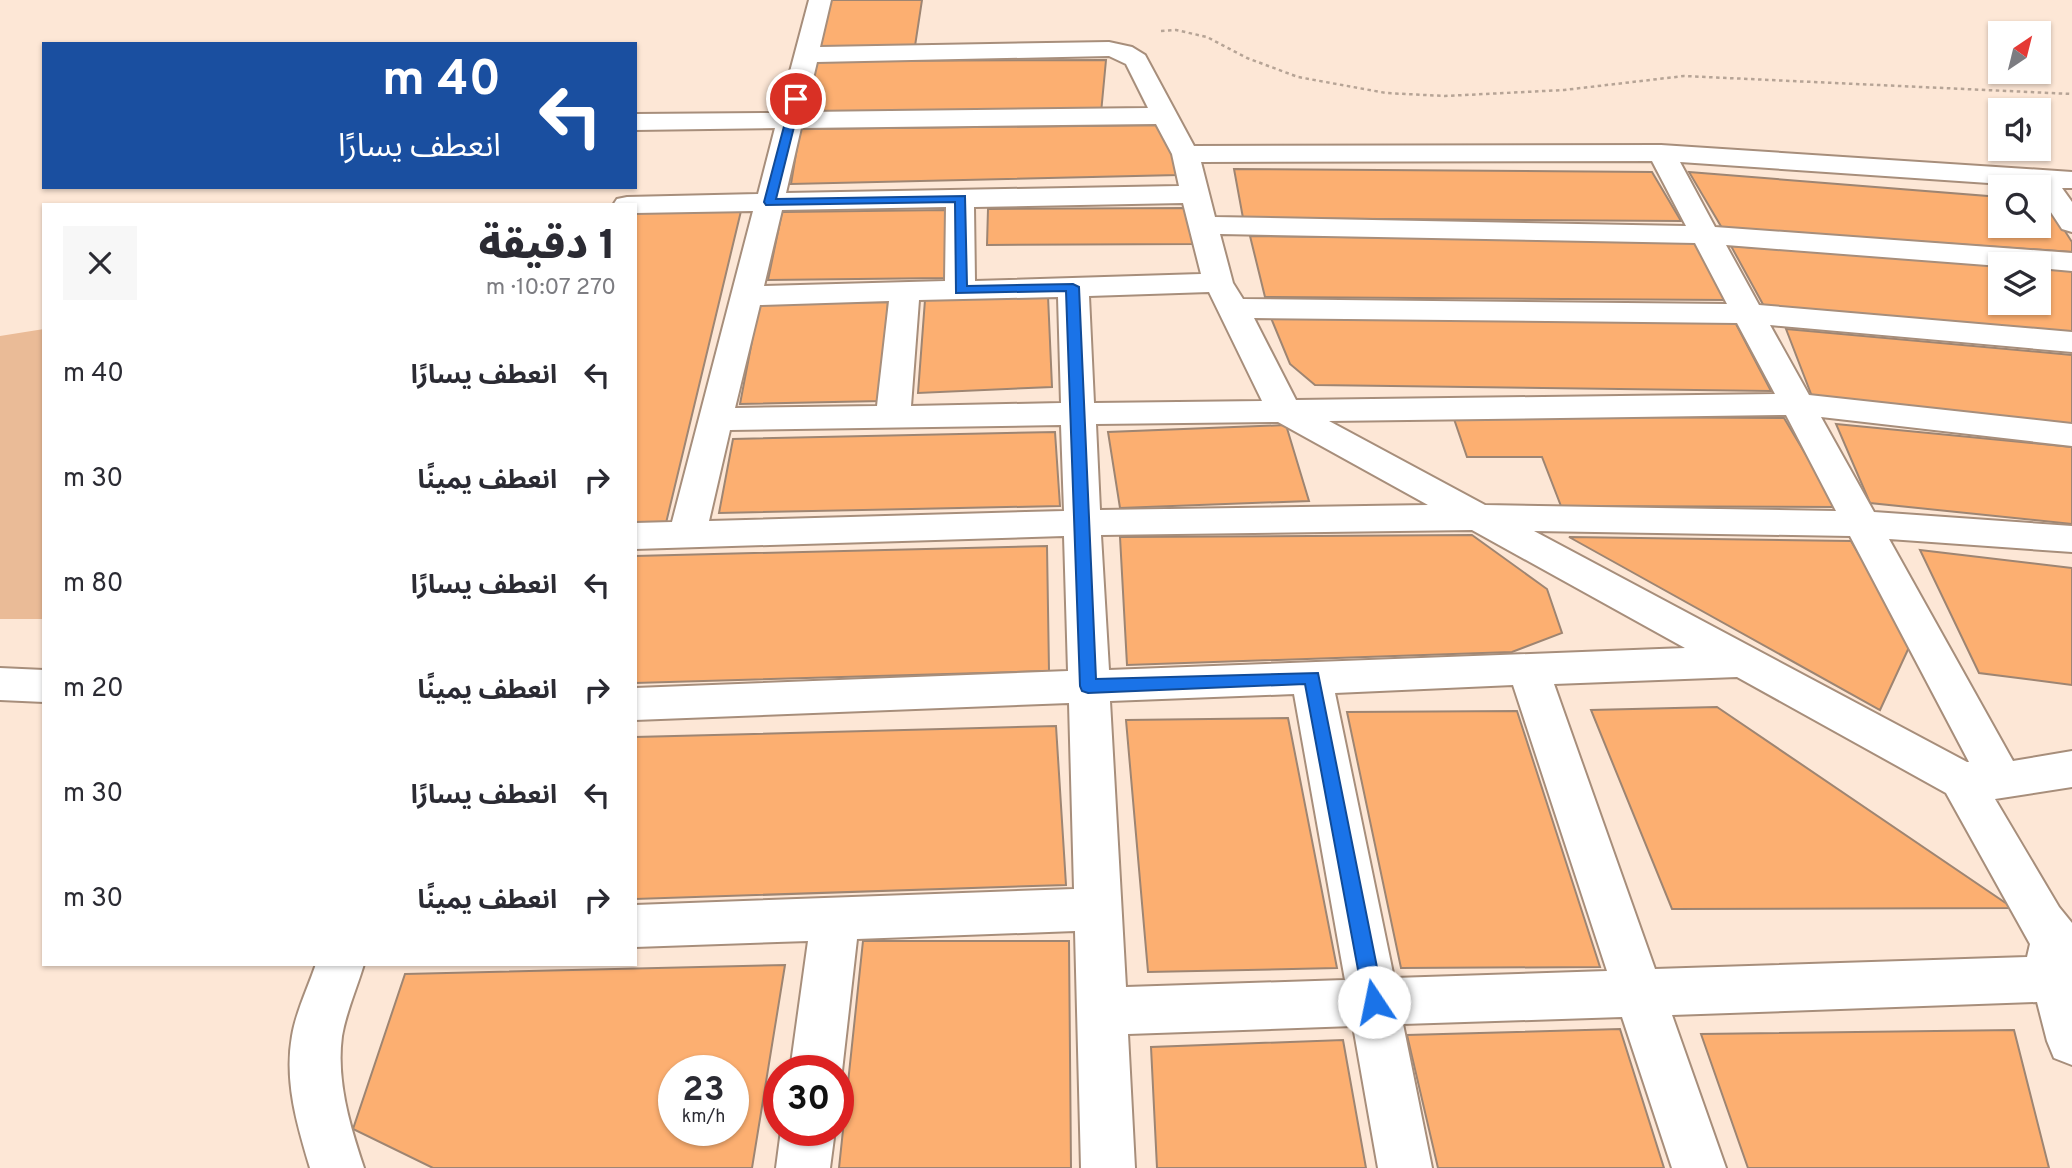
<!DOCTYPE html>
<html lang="ar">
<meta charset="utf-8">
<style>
:root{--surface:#fff;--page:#f7f7f7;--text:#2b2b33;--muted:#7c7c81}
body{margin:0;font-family:Overpass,"Noto Sans Arabic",sans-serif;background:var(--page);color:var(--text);direction:rtl;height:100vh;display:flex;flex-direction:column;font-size:26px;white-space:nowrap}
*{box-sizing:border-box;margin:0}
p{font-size:23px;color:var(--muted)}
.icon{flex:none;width:38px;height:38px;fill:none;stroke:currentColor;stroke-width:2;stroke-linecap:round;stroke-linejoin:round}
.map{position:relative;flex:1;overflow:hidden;direction:ltr}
.side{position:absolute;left:42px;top:203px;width:595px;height:763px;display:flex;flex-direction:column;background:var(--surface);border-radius:0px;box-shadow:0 2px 5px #0004;direction:rtl}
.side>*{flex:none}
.guide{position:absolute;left:42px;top:42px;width:595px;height:147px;border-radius:0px;box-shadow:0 2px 5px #0004;direction:rtl;background:#1a4fa0;color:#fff;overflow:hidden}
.needle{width:46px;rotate:35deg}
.tools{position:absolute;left:1988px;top:21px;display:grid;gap:14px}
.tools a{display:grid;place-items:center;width:63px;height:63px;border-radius:0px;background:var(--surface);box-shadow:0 2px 5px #0004;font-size:35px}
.speed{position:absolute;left:658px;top:1055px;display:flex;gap:14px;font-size:35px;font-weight:700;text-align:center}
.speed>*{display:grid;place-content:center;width:91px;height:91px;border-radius:50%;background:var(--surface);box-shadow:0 2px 5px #0004;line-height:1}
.speed small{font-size:18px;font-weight:400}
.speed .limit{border:10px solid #d22;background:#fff;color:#111}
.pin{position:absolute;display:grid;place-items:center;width:60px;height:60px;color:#fff;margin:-30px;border:4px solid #fff;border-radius:50%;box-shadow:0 2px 7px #0007}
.me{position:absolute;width:77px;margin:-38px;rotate:349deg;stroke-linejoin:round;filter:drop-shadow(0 0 5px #0008)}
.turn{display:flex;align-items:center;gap:24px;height:147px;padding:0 21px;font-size:32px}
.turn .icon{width:91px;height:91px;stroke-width:2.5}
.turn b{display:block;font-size:49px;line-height:60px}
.round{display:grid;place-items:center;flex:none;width:74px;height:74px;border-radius:0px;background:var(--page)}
.summary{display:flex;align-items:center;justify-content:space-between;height:119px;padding:0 21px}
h1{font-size:42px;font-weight:800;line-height:52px}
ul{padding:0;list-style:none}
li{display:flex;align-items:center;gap:21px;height:105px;padding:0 21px}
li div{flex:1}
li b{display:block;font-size:26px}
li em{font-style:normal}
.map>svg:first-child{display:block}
</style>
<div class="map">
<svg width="2072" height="1168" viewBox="0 0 2072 1168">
<rect width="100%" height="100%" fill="#fde7d6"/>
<path fill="#eabb97" d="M44,329V619H0V336Z"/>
<path fill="#fcaf71" stroke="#9e8572" stroke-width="2" fill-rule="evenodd" d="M826,0H922L915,46L816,48Z
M1106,60L1101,113L801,115L812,61Z
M1166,125L1178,175L791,184L800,129Z
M1234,169L1652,172L1681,221L1243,218Z
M1689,172L2000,197V226H2039V200H2045L2072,242V252L1722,228Z
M1189,208L1195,244L987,245L988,209Z
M948,210L946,278L768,280L782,212Z
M741,211L666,523H635V212Z
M1250,236L1695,241L1726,300L1265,297Z
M1731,246L2000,265V303H2039V267L2072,270V333L1765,308Z
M1048,296L1052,387L918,393L925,300Z
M888,302L881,401L740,404L759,304Z
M1271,318L1735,322L1771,391L1315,385L1290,364Z
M1786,329L2072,355V424L1813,399Z
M1453,416L1784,418L1837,507L1561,506L1542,457H1467Z
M1836,424L2072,447V524L1870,503Z
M1286,425L1309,501L1120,508L1108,432Z
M1055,432L1060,506L719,513L733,439Z
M1472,535L1547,589L1562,633L1512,652L1127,665L1120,537Z
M1569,537L1851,541L1911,643L1880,710Z
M1047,546L1049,671L635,683V556Z
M1920,550L2072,568V685L1979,673Z
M1717,707L2013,908L1672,909L1591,710Z
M1517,711L1600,967L1401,968L1347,712Z
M1288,718L1337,968L1148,972L1126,720Z
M1056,726L1066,885L635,899V737Z
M863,941H1069L1071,1168H839Z
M785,965L752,1168H433L353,1129L405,974ZM674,1071H733V1130H674Z
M1620,1029L1664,1168H1438L1407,1035Z
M2014,1030L2049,1168H1748L1701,1034Z
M1343,1040L1366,1168H1157L1151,1047Z"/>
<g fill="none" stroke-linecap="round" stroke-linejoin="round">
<g stroke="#a78e7b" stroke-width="4">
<path id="street" d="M809,0H831L820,47L1109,42L1132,47L1145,55L1194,146L1661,145L2072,172V188H2062L2072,202V232L2062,229L2039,194V187L2033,186L1680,162L1715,227L2072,253V271L2039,268V264L2000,266L1726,245L1759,305L2072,332V352L1770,325L1809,395L2072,424V446L1821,417L1874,512L2072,526V552L1889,539L2013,761L2072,751V787L1995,799L2059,907L2072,923V1065L2054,1058L2047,1041L2037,1002L1672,1015L1726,1168H1672L1622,1017L1403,1024L1432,1168H1378L1353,1026L1128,1034L1135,1168H1081L1075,931L857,939L842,1071L838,1079V1071H790L808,941L635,947V905L1074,889L1069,703L635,720V688L1068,671L1064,536L635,549V523L672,522L753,211L635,213V205H613L617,199L627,197L758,194L775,128L635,130V114L779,113ZM1109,56L1126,64L1148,108L805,112L817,62ZM1156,124L1172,154L1179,186L786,193L801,128ZM1652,161L1686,226L1215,217L1201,162ZM1183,203L1201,274L975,281L974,207ZM946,207L945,281L764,286L782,210ZM1220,234L1695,243L1727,304L1243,299L1233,283ZM1209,292L1262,401L1094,403L1089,296ZM1058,297L1061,403L911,406L919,300ZM889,301L877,406L735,408L760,305ZM1254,318L1737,323L1775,394L1296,400ZM1786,415L1836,511L1485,505L1329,421ZM1278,422L1428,505L1100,510L1096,424ZM1061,425L1064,511L709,521L730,430ZM1472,530L1685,648L1109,670L1101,535ZM1534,531L1850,536L1969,762H1967ZM1737,677L1946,793L2030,944L2027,957L1655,969L1554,684ZM1513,685L1607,971L1394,978L1335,693ZM1294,694L1345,980L1126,987L1110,701Z
M0,668L44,670V702L0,700Z
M316,964H364C357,988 346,1012 342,1036C336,1081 350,1126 364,1168H310C297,1125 284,1081 292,1036C296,1011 308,988 316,964Z
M781,1130H835L830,1168H776Z"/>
</g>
<path stroke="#b6a496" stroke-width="2.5" stroke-dasharray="3.5 3.5" stroke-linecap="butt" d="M1161,31L1176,30L1207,37L1247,58L1298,77L1386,93L1445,96L1564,90L1684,76L2072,94"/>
<use href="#street" fill="#fff" fill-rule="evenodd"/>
</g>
<path fill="#1a73e8" stroke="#114b97" stroke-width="2" d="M792,96L801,99L776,199L965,196L967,286L1073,284L1079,287L1096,679L1318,673L1384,1002L1381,1008L1374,1011L1367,1008L1364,1002L1305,684L1088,693L1082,691L1080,686L1066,291L956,293L955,202L766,205L764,202Z"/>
</svg>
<div class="tools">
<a><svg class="needle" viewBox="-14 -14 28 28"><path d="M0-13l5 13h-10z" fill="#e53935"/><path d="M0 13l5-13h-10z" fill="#7c7c81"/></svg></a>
<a><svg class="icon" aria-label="sound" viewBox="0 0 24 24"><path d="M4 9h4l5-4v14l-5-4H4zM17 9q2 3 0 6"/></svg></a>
<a><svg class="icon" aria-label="search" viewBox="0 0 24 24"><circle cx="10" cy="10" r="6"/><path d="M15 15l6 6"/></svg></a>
<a><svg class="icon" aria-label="layers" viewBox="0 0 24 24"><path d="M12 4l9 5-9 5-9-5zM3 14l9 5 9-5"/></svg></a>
</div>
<div class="speed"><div>23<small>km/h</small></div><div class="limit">30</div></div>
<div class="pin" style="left:796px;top:99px;background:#d93025"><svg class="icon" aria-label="arrive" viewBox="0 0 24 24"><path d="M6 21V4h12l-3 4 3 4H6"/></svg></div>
<svg class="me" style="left:1374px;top:1002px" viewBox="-20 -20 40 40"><circle r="19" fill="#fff"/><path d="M0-13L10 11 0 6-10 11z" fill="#1a73e8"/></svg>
<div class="guide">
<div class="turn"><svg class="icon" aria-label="left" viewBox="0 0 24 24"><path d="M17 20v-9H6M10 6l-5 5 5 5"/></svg><div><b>40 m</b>انعطف يسارًا</div></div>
</div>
<section class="side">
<div class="summary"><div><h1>1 دقيقة</h1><p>270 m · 10:07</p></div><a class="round"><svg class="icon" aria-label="close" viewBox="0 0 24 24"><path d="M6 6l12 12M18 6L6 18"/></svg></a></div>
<ul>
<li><svg class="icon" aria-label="left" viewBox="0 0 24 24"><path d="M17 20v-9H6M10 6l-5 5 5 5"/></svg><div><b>انعطف يسارًا</b></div><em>40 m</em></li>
<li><svg class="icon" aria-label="right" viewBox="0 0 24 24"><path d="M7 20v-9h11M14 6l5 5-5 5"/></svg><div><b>انعطف يمينًا</b></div><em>30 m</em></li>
<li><svg class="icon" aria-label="left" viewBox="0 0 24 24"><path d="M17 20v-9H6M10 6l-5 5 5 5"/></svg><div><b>انعطف يسارًا</b></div><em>80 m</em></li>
<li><svg class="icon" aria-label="right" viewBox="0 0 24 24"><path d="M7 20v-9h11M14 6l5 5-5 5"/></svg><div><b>انعطف يمينًا</b></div><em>20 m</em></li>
<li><svg class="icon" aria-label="left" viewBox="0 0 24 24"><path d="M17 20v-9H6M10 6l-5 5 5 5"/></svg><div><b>انعطف يسارًا</b></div><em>30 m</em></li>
<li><svg class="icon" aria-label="right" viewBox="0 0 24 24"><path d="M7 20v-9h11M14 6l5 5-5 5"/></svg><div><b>انعطف يمينًا</b></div><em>30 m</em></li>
</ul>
</section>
</div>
